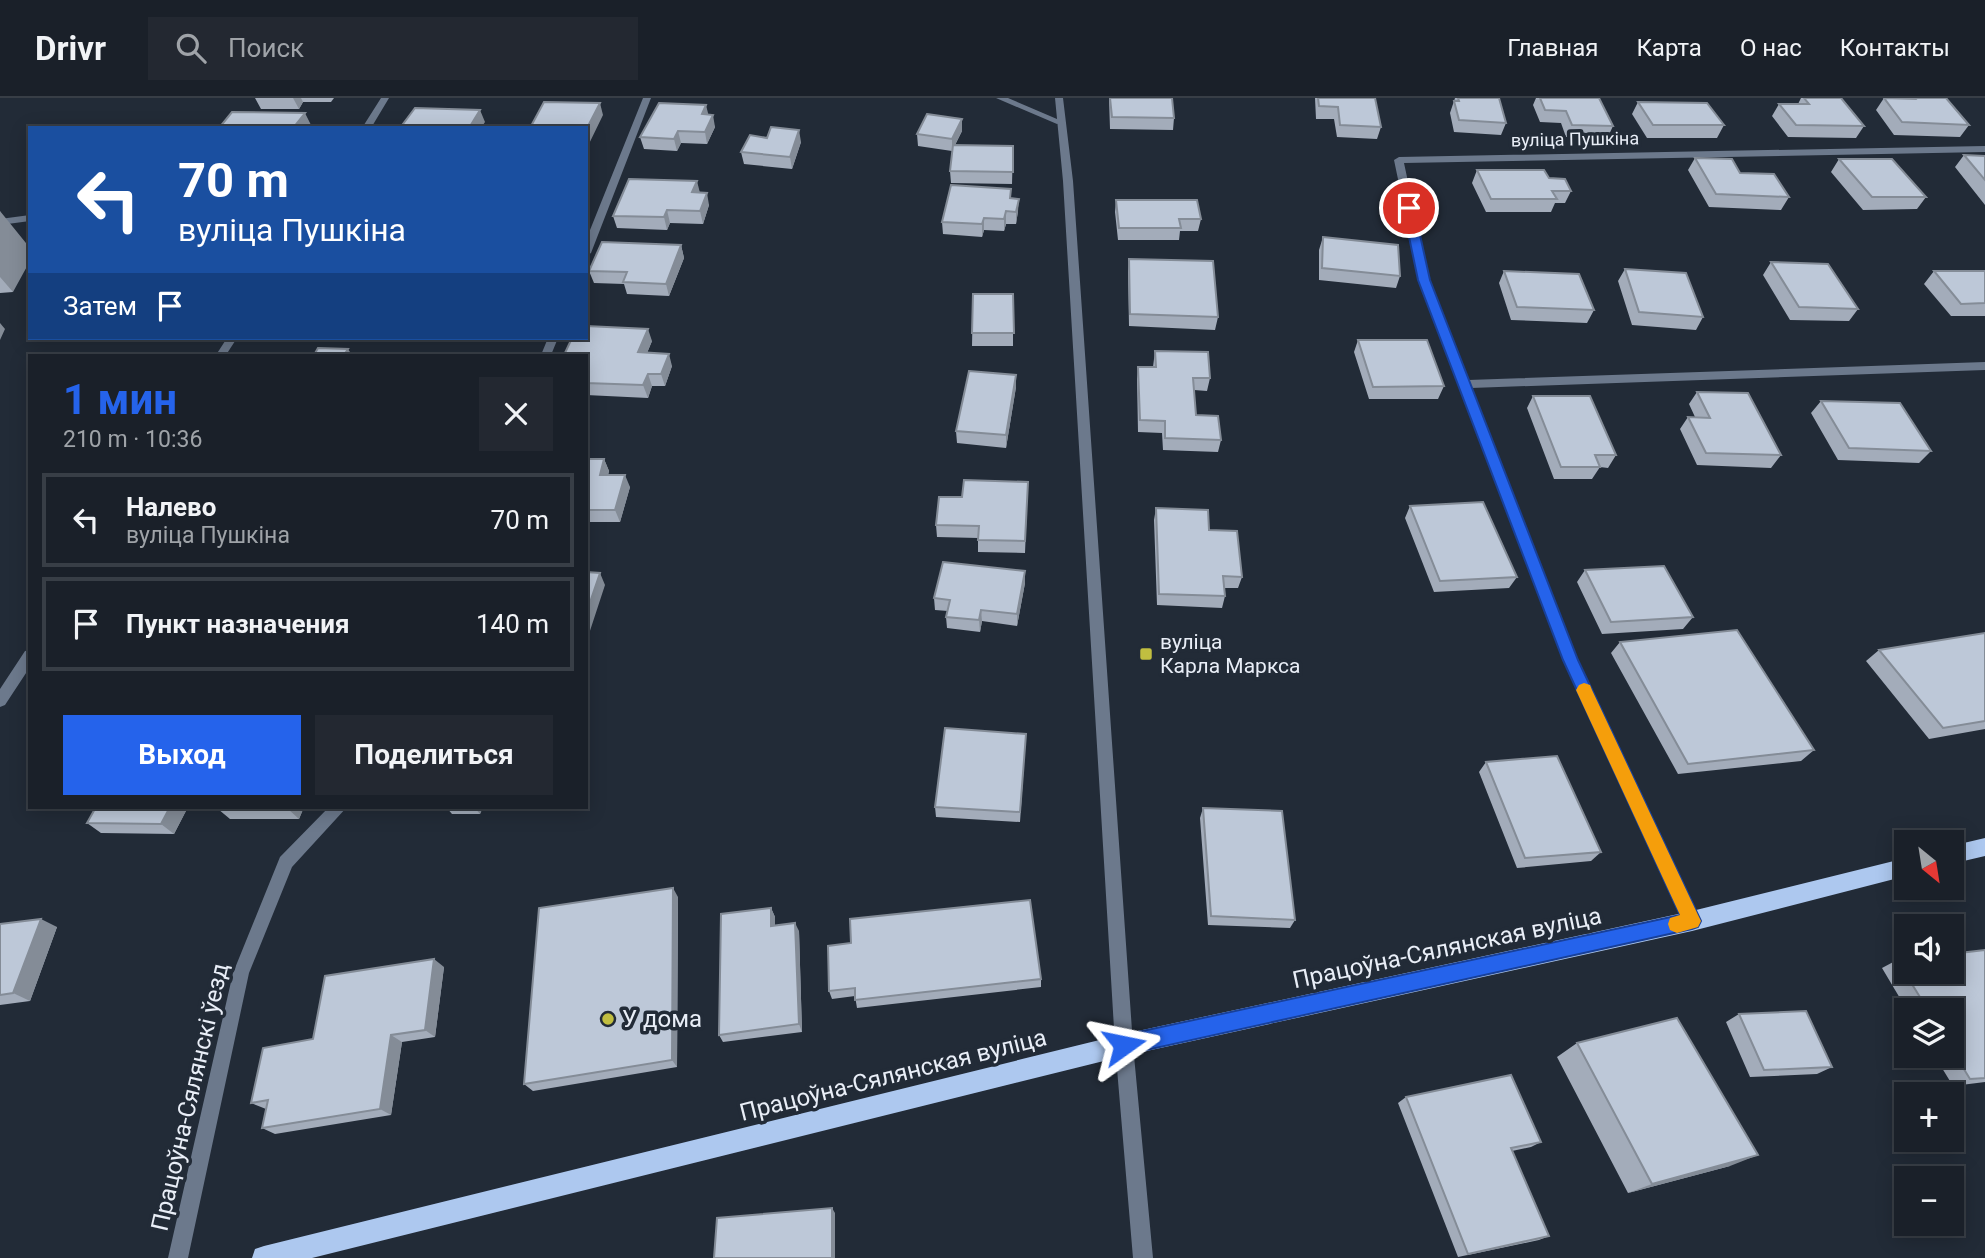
<!DOCTYPE html>
<html lang="ru">
<meta charset="utf-8">
<style>
:root{--surface:#1a2029;--page:#232831;--text:#f1f3f6;--muted:#9fa3a8;--line:#383e46;--accent:#2563eb}
body{margin:0;font-family:Roboto,sans-serif;background:var(--page);color:var(--text);height:100vh;display:flex;flex-direction:column;font-size:26px;white-space:nowrap}
*{box-sizing:border-box;margin:0}
p{font-size:23px;color:var(--muted)}
.icon{flex:none;width:38px;height:38px;fill:none;stroke:currentColor;stroke-width:2;stroke-linecap:round;stroke-linejoin:round}
.map{position:relative;flex:1;overflow:hidden}
.sheet{position:absolute;left:28px;top:256px;width:560px;height:455px;display:flex;flex-direction:column;background:var(--surface);border-radius:0px;box-shadow:0 4px 18px #0003,0 0 0 2px var(--line)}
.sheet>*{flex:none}
.banner{position:absolute;left:28px;top:28px;width:560px;height:214px;border-radius:0px;box-shadow:0 4px 18px #0003,0 0 0 2px var(--line);background:#1a4fa0;color:#fff;overflow:hidden}
.needle{width:46px;rotate:150deg}
.controls{position:absolute;left:1894px;top:732px;display:grid;gap:14px}
.controls a{display:grid;place-items:center;width:70px;height:70px;border-radius:0px;background:var(--surface);box-shadow:0 4px 18px #0003,0 0 0 2px var(--line);font-size:35px}
.pin{position:absolute;display:grid;place-items:center;width:60px;height:60px;color:#fff;margin:-30px;border:4px solid #fff;border-radius:50%;box-shadow:0 2px 7px #0007}
.me{position:absolute;width:77px;margin:-38px;rotate:78deg;stroke-linejoin:round;filter:drop-shadow(0 0 5px #0008)}
.turn{display:flex;align-items:center;gap:24px;height:147px;padding:0 35px;font-size:32px}
.turn .icon{width:91px;height:91px;stroke-width:2.5}
.turn b{display:block;font-size:49px;line-height:60px}
.then{display:flex;align-items:center;height:66px;padding:0 35px;background:#0003;gap:14px;font-size:26px}
.round{display:grid;place-items:center;flex:none;width:74px;height:74px;border-radius:0px;background:var(--page)}
.summary{display:flex;align-items:center;justify-content:space-between;height:119px;padding:0 35px}
h1{font-size:42px;font-weight:700;line-height:52px;color:var(--accent)}
.cta{display:flex;gap:14px;margin-top:auto;padding:14px 35px}
.cta a{flex:1;height:80px;border-radius:0px;background:var(--accent);color:#fff;font-size:28px;font-weight:700;line-height:80px;text-align:center}
.cta a+a{background:var(--page);color:var(--text)}
ul{padding:0;list-style:none}
li{display:flex;align-items:center;gap:21px;height:94px;margin:0 14px 10px;padding:0 21px;border:4px solid var(--line);border-radius:0px}
li div{flex:1}
li b{display:block;font-size:26px}
li em{font-style:normal}
header{display:flex;align-items:center;gap:42px;box-sizing:border-box;height:98px;padding:0 35px;background:var(--surface);border-bottom:2px solid var(--line)}
header strong{font-size:33px}
nav{display:flex;gap:38px;margin-inline-start:auto;font-size:24px}
.search{width:490px;height:63px;background:var(--page);display:flex;align-items:center;gap:18px;box-sizing:border-box;padding:0 24px;border-radius:0px;color:var(--muted);font-size:26px}
.map>svg:first-child{display:block}
</style>
<header>
<strong>Drivr</strong>
<div class="search"><svg class="icon" aria-label="search" viewBox="0 0 24 24"><circle cx="10" cy="10" r="6"/><path d="M15 15l6 6"/></svg>Поиск</div>
<nav><a>Главная</a><a>Карта</a><a>О нас</a><a>Контакты</a></nav>
</header>
<div class="map">
<svg width="1985" height="1160" viewBox="0 0 1985 1160">
<rect width="100%" height="100%" fill="#222b37"/>
<g fill="none" stroke-linecap="round" stroke-linejoin="round">
<path fill="#6c798c" fill-rule="evenodd" d="M30,117V123L0,127V121Z"/>
<path fill="#6c798c" fill-rule="evenodd" d="M381,0H389L371,30H362Z
M643,0H651L591,155L586,158V142Z
M996,0H1008L1064,24L1057,26Z
M1985,48V54L1404,65L1429,182L1468,282L1985,264V272L1471,290L1578,562L1700,823L1698,828L1692,831L1686,828L1564,562L1458,286L1419,182L1394,62L1399,59Z
M227,240H237L226,257H216Z
M548,240H558L551,257H541Z
M30,552V569L5,607L0,609V591L25,553Z
M329,709H347L292,769L249,875L188,1160H168L233,875L280,759Z"/>
<path fill="#6c798c" fill-rule="evenodd" d="M1055,0H1063L1073,83L1133,947L1153,1160H1133L1115,947L1063,83Z"/>
<path fill="#adc8ef" fill-rule="evenodd" d="M1985,740V758L1951,766V748Z
M1906,760V778L1692,833L1124,958L312,1160H252L255,1151L264,1148L1124,936L1692,813Z"/>
</g>
<path fill="#a3acba" d="M255,0H334L331,4H303L299,11H261Z
M1109,0H1172L1174,20L1173,32L1110,31Z
M1315,0H1375L1381,29L1377,41L1337,39L1334,21H1316Z
M1455,0H1499L1506,25L1501,37L1454,34L1450,15Z
M1536,0H1599L1613,28L1607,41L1566,39L1561,25L1540,24L1533,7Z
M1801,0H1841L1864,28L1856,40L1788,39L1772,18L1779,6H1798Z
M1884,0L1906,1L1907,0H1946L1969,27L1960,39L1894,37L1876,12Z
M1638,4L1724,27L1717,40H1647L1632,16Z
M709,17L715,29L707,46L681,45L677,53L644,51L640,39Z
M962,33L955,47L1013,48L1012,86L951,85L950,73L952,53L918,48L917,36Z
M801,44L792,71L744,66L741,54Z
M1964,57L1985,58V107L1955,69Z
M1695,60L1740,75L1789,99L1781,112L1709,109L1688,72Z
M1839,61L1926,99L1917,111L1863,112L1831,74Z
M1477,72L1549,80L1571,93L1565,105H1555L1551,114H1486L1472,85Z
M699,95L709,107L703,126L670,125L667,132L617,130L613,118Z
M1011,100L1018,113L1016,126H1006L1004,133L984,132L982,139L943,136L942,124Z
M1116,102L1201,121L1198,133H1180L1179,142H1118L1115,114Z
M0,113L13,194L0,195Z
M1323,139L1400,178L1396,190L1319,182V152Z
M681,147L684,160L669,198L627,196L624,186L594,185L589,173Z
M1129,161L1218,219L1215,232L1129,228L1128,173Z
M1771,164L1858,211L1849,223L1790,222L1763,177Z
M1625,171L1703,219L1696,232L1632,227L1618,183Z
M1504,173L1594,212L1587,225L1511,222L1499,185Z
M1934,173H1985V218H1951L1924,186Z
M973,196H1013V248H972Z
M1358,242L1444,288L1438,301H1369L1354,254Z
M652,243L647,255L672,268L665,288H652L648,300L586,297V257Z
M1155,253L1210,280L1207,293L1194,292L1196,317L1221,342L1218,354L1163,352L1162,335L1138,334L1137,281L1138,269H1153Z
M1016,277V289L1006,350L957,345L956,333Z
M1697,294L1781,357L1771,370L1697,367L1680,331L1688,319H1695L1689,306Z
M1533,298L1616,357L1608,370L1600,369L1592,381H1554L1527,310Z
M1821,303L1931,353L1919,365L1838,362L1811,315Z
M586,361H604L609,373L608,377L630,389L620,424H586Z
M1028,384L1025,455L978,454V440L937,439L936,427L962,399Z
M1410,408L1517,479L1509,490L1434,494L1405,420Z
M1156,410L1209,432L1242,479L1238,490H1224L1225,498L1222,510L1157,507L1154,422Z
M1585,472L1693,519L1683,531L1602,536L1577,484Z
M1025,473V485L1017,528L982,523L980,534L947,530L946,519L948,513L935,512L934,500Z
M1985,535V631L1929,641L1866,563L1879,552Z
M1620,544L1814,652L1801,663L1678,676L1611,555Z
M1026,636L1020,724L936,719L935,709Z
M1486,664L1601,754L1591,763L1517,770L1479,674Z
M188,709L174,736L101,735L87,725Z
M219,709H304L299,721H230L218,711Z
M446,709H483L480,716H452Z
M1203,710L1295,822L1290,830L1208,827L1200,720Z
M678,799L677,969L533,993L524,986Z
M771,810L775,819V827L799,833L802,934L723,944L719,937Z
M0,826L57,829L30,903L0,907Z
M828,848L1041,881V889L857,910L855,898L832,901L829,893Z
M1985,852V984L1953,988L1934,957H1951V912H1907L1882,870L1897,862Z
M444,869L435,939L402,944L391,1017L275,1036L262,1030L266,1011L251,1005L313,941Z
M1739,916L1832,969L1817,976L1750,979L1726,924Z
M1577,945L1730,1068L1628,1095L1557,959Z
M1406,999L1541,1044L1531,1049L1512,1053L1549,1138L1539,1142L1458,1159L1398,1005Z"/>
<path fill="#848c97" d="M293,0H301L303,4L299,11Z
M600,5L603,17L586,52V32Z
M706,7L709,19L702,16Z
M480,12L485,24L481,30H469Z
M305,15L311,27L309,30H293Z
M713,17L715,29L707,46L705,34Z
M962,21V33L952,53V41Z
M799,32L801,44L792,71L790,59Z
M678,33L681,45L677,53L674,41Z
M697,83L700,95L692,94Z
M707,95L709,107L703,126L700,113Z
M1019,101L1018,113L1016,126V114Z
M667,112L670,125L667,132L664,119Z
M0,113L30,150V163L13,194L0,179Z
M1006,113V126L1004,133V121Z
M984,120V132L982,139V126Z
M681,147L684,160L669,198L666,186Z
M0,225L5,231L0,242Z
M648,231L652,243L642,267L638,254Z
M348,251L352,257H344Z
M669,256L672,268L665,288L661,276Z
M648,276L652,288L648,300L643,287Z
M1016,277V289L1006,350V337Z
M604,361L609,373L605,389L600,377Z
M625,377L630,389L620,424L615,412Z
M1025,473V485L1017,528V516Z
M600,475L605,487L586,545V516Z
M981,512L982,523L980,534L979,522Z
M170,709H188L174,736L161,726Z
M289,709H304L299,721L288,711Z
M474,709H483L480,716Z
M673,790L678,799L677,969L672,962Z
M771,810L775,819V836L771,828Z
M41,821L57,829L30,903L13,895Z
M795,825L799,833L802,934L799,926Z
M434,861L444,869L435,939L425,932Z
M391,937L402,944L391,1017L380,1011Z
M1758,1057L1730,1068L1628,1095L1652,1086Z
M832,1110L835,1115V1160H832Z"/>
<path fill="#bdc8d8" stroke="#848c97" stroke-width="2" d="M1110,0H1172L1174,20L1112,19Z
M1318,0H1375L1381,29L1340,27L1338,9L1319,8Z
M1458,0H1499L1506,25L1459,22L1454,3H1459Z
M1540,0H1599L1613,28L1572,27L1566,13L1545,12Z
M1804,0H1841L1864,28L1796,27L1779,6H1809Z
M1884,0L1915,1L1914,0H1946L1969,27L1902,24Z
M544,4L600,5L586,32V30H530Z
M1638,4L1707,5L1724,27H1653Z
M659,5L706,7L702,16L713,17L705,34L678,33L674,41L640,39Z
M415,10L480,12L469,30H400Z
M232,14L305,15L293,30H219Z
M927,16L962,21L952,41L917,36Z
M771,29L799,32L790,59L741,54L750,37L767,40Z
M953,47L1013,48V74L950,73Z
M1964,57L1985,58V82Z
M1695,60L1732,61L1740,75L1774,76L1789,99L1716,96Z
M1839,61H1892L1926,99H1872Z
M1477,72H1544L1549,80L1565,81L1571,93H1552L1557,101H1491Z
M629,81L697,83L692,94L707,95L700,113L667,112L664,119L613,118Z
M951,87L1011,91L1010,100L1019,101L1016,114L1006,113L1004,121L984,120L982,126L942,124Z
M1116,102H1197L1201,121H1179L1181,130H1119Z
M1323,139L1398,147L1400,178L1322,170Z
M602,144L681,147L666,186L623,184L627,174L589,173Z
M1129,161L1213,163L1218,219L1130,216Z
M1771,164L1828,166L1858,211L1799,209Z
M1625,171L1686,175L1703,219L1639,214Z
M1504,173L1579,176L1594,212L1517,209Z
M1934,173H1985V205L1961,206Z
M973,196H1013L1014,235H972Z
M586,228L648,231L638,254L669,256L661,276H648L643,287L586,285V257H564L572,240H586Z
M1358,242H1427L1444,288L1373,289Z
M318,250L348,251L344,257H258L260,255L314,257Z
M1155,253L1208,254L1210,280H1193L1196,317L1218,318L1221,342L1165,340V323L1140,322L1138,269H1156Z
M969,273L1016,277L1006,337L956,333Z
M1697,294L1748,295L1781,357L1706,355L1688,319L1710,320Z
M1533,298H1590L1616,357H1595L1600,369H1561Z
M1821,303L1900,305L1931,353L1849,350Z
M586,361H604L600,377H625L615,412H586Z
M964,382L1028,384L1025,443L978,442L979,428L936,427L939,399H962Z
M1483,404L1517,479L1440,483L1410,408Z
M1156,410L1208,412L1209,432L1237,433L1242,479L1223,478L1225,498L1159,496Z
M943,464L1025,473L1017,516L981,512L979,522L946,519L950,502L934,500Z
M1664,468L1693,519L1611,524L1585,472Z
M586,474L600,475L586,516Z
M1737,532L1814,652L1688,666L1620,544Z
M1985,535V623L1943,630L1879,552Z
M945,630L1026,636L1020,714L935,709Z
M1557,658L1601,754L1525,760L1486,664Z
M96,709H170L161,726L87,725Z
M219,709H289L288,711H218Z
M1203,710L1282,713L1295,822L1211,818Z
M673,790L672,962L524,986L539,810Z
M1030,802L1041,881L855,902V890L829,893L828,848L851,845L850,821Z
M771,810V828L795,825L799,926L719,937L721,816Z
M41,821L13,895L0,897V826Z
M1985,852V980L1970,981L1951,950V912H1928L1897,862L1906,861V873H1951V856Z
M434,861L425,932L391,937L380,1011L262,1030L268,1002L251,1005L263,950L313,941L325,878Z
M1806,913L1832,969L1764,972L1739,916Z
M1677,920L1758,1057L1652,1086L1577,945Z
M1511,977L1541,1044L1511,1050L1549,1138L1468,1156L1406,999Z
M832,1110V1160H714L717,1120Z"/>
<path fill="#2563eb" stroke="#184099" stroke-width="2" d="M1409,107L1414,110L1430,182L1578,562L1701,823L1698,829L1692,831L1124,957L1117,954L1114,947L1117,940L1124,937L1680,817L1563,562L1418,182L1403,110Z"/>
<path fill="#f59e0b" d="M1584,585L1590,587L1592,592L1698,817L1701,823L1698,829L1677,835L1670,832L1668,826L1670,820L1680,817L1576,592L1579,587Z"/>
<g fill="#c1be40" stroke="#222b37" stroke-width="2.5">
<rect x="1139" y="549" width="14" height="14" rx="3.5"/>
<circle cx="608" cy="921" r="7"/>
</g>
<g text-anchor="middle" dominant-baseline="central" stroke-width="7" stroke-linejoin="round" paint-order="stroke">
<g font-size="18" fill="#e9eef7" stroke="#222b37">
<text transform="translate(1575 41) rotate(-1)">вуліца Пушкіна</text>
</g>
<g font-size="21" fill="#e9eef7" stroke="#222b37" text-anchor="start">
<text x="1160" y="544">вуліца<tspan x="1160" dy="24">Карла Маркса</tspan></text>
</g>
<g font-size="24" fill="#e9eef7" stroke="#222b37">
<text transform="translate(1447 850) rotate(-12)">Працоўна-Сялянская вуліца</text>
<text transform="translate(893 977) rotate(-14)">Працоўна-Сялянская вуліца</text>
<text transform="translate(190 999) rotate(-77)">Працоўна-Сялянскі ўезд</text>
</g>
<g font-size="24" fill="#e9eef7" stroke="#222b37" text-anchor="start">
<text x="622" y="921">У дома</text>
</g>
</g>
</svg>
<div class="controls">
<a><svg class="needle" viewBox="-14 -14 28 28"><path d="M0-13l5 13h-10z" fill="#e53935"/><path d="M0 13l5-13h-10z" fill="#9fa3a8"/></svg></a>
<a><svg class="icon" aria-label="sound" viewBox="0 0 24 24"><path d="M4 9h4l5-4v14l-5-4H4zM17 9q2 3 0 6"/></svg></a>
<a><svg class="icon" aria-label="layers" viewBox="0 0 24 24"><path d="M12 4l9 5-9 5-9-5zM3 14l9 5 9-5"/></svg></a>
<a>+</a>
<a>−</a>
</div>
<div class="pin" style="left:1409px;top:110px;background:#d93025"><svg class="icon" aria-label="arrive" viewBox="0 0 24 24"><path d="M6 21V4h12l-3 4 3 4H6"/></svg></div>
<svg class="me" style="left:1124px;top:947px" viewBox="-20 -20 40 40"><path d="M0-17L14 15 0 8-14 15z" fill="#2563eb" stroke="#fff" stroke-width="4"/></svg>
<div class="banner">
<div class="turn"><svg class="icon" aria-label="left" viewBox="0 0 24 24"><path d="M17 20v-9H6M10 6l-5 5 5 5"/></svg><div><b>70 m</b>вуліца Пушкіна</div></div>
<div class="then">Затем<svg class="icon" aria-label="arrive" viewBox="0 0 24 24"><path d="M6 21V4h12l-3 4 3 4H6"/></svg></div>
</div>
<section class="sheet">
<div class="summary"><div><h1>1 мин</h1><p>210 m · 10:36</p></div><a class="round"><svg class="icon" aria-label="close" viewBox="0 0 24 24"><path d="M6 6l12 12M18 6L6 18"/></svg></a></div>
<ul>
<li><svg class="icon" aria-label="left" viewBox="0 0 24 24"><path d="M17 20v-9H6M10 6l-5 5 5 5"/></svg><div><b>Налево</b><p>вуліца Пушкіна</p></div><em>70 m</em></li>
<li><svg class="icon" aria-label="arrive" viewBox="0 0 24 24"><path d="M6 21V4h12l-3 4 3 4H6"/></svg><div><b>Пункт назначения</b></div><em>140 m</em></li>
</ul>
<div class="cta"><a>Выход</a><a>Поделиться</a></div>
</section>
</div>
